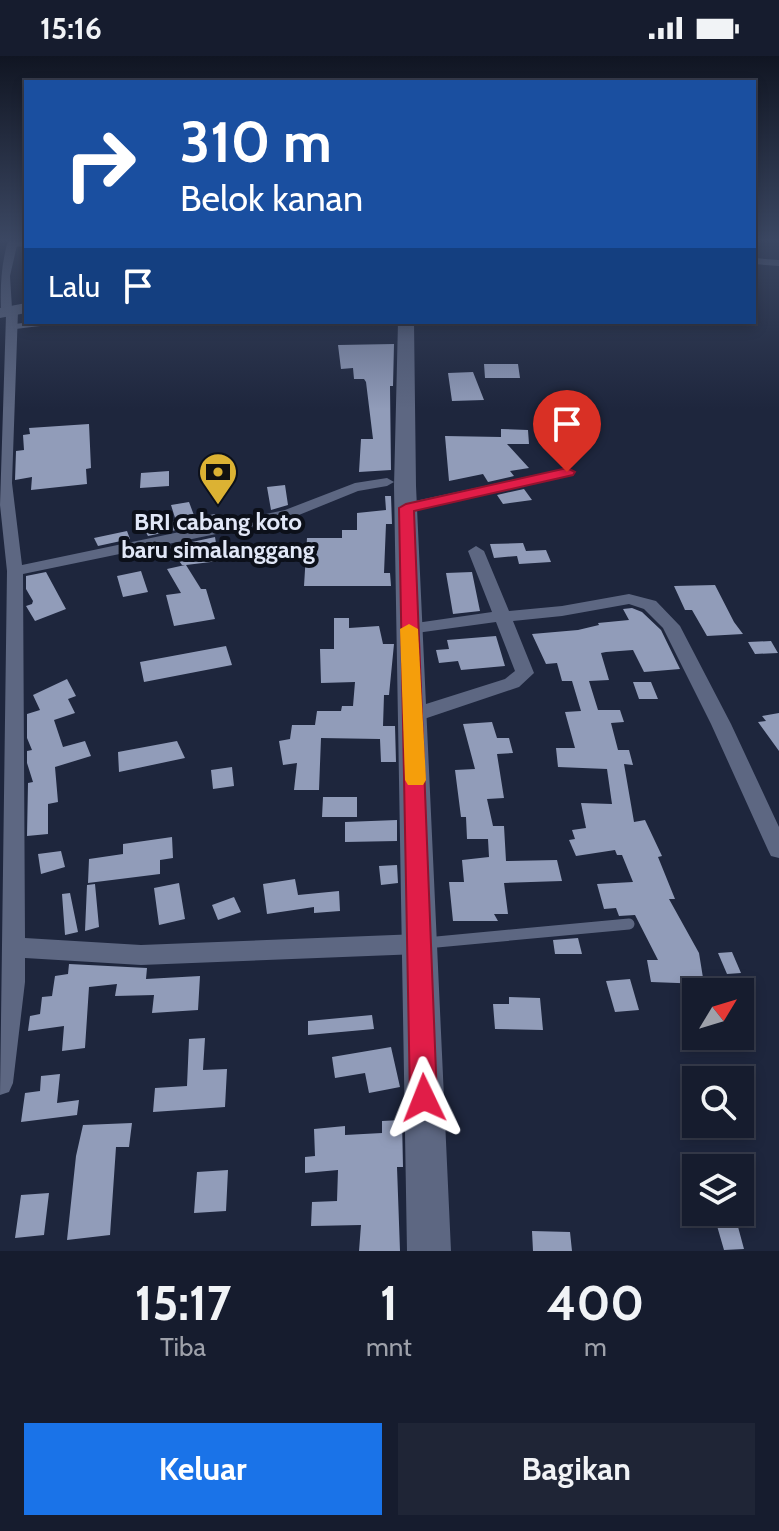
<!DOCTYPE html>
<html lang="id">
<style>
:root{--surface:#161c2e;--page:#1f2536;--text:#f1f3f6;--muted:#9ea1aa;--line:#353a4a;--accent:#1a73e8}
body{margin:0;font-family:Cabin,sans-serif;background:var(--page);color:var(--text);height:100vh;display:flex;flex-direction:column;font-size:30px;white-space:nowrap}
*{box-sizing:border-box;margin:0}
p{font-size:26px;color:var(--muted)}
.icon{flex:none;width:44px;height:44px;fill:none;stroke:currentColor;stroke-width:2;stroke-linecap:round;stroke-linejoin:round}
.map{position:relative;height:1195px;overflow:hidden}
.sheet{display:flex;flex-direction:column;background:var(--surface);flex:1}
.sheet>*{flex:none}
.guide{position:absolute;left:24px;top:24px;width:732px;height:244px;border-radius:0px;box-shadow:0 4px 12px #0003,0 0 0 2px var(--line);background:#1a4fa0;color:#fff;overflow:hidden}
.needle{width:52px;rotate:52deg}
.controls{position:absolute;left:682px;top:922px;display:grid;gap:16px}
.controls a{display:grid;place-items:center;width:72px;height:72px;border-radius:0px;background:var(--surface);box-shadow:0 4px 12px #0003,0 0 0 2px var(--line);font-size:40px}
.pin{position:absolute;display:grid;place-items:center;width:68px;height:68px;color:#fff;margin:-82px -34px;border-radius:50% 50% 50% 0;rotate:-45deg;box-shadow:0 0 8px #0007}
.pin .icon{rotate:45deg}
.me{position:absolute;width:88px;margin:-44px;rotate:358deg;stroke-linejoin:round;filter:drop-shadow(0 0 6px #0008)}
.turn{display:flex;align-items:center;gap:28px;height:168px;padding:0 24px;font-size:36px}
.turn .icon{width:104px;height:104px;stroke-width:2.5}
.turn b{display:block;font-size:56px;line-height:68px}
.then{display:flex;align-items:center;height:76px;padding:0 24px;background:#0003;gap:16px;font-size:30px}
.eta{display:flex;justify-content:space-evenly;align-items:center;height:136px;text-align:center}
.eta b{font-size:48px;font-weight:700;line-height:56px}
.primary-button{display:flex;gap:16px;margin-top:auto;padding:16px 24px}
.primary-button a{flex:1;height:92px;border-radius:0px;background:var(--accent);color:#fff;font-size:32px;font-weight:700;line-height:92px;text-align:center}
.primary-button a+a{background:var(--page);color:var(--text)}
.status{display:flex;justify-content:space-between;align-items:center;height:56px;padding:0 40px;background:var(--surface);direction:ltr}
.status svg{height:22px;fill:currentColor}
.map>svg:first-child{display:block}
</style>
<div class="status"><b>15:16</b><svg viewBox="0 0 49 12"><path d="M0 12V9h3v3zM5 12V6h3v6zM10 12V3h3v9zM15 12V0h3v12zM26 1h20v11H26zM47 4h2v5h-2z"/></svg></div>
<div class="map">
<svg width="779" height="1195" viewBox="0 0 779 1195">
<rect width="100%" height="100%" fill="#1e263d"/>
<path fill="#919cb9" d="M394,288L393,330H390L391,414L359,416L361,383H373L366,326L364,323H354L353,312L341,313L338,289Z
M484,308H518L520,322H485Z
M473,316L484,344L452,345L448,317Z
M89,368L91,412L86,413L87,428L31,434L32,421L15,424L16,395L24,394L23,379L30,378L29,372Z
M501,373L528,374L529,388H507L529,412L510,415L514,420L488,426L483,418L449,425L445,380L501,381Z
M169,415V430L140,432L141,417Z
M285,429L288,449L271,454L267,431Z
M524,433L532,444L503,448L497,439Z
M385,440H391L392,468H386L384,517H390L391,530H304L307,482H342V474H357V457L386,454Z
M189,446L195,462L215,458L218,465L148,480L143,471L176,465L171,449Z
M127,475L130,483L98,490L94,482Z
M215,481L219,505L186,509L201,533H206L215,563L174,570L166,539L181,537L167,513L185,509H182L169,491Z
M523,487L526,495L546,494L551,506L519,508L517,500L494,502L490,488Z
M141,515L148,536L123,541L117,520Z
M46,516L66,553L35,565L26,550L32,548L33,545L26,533V520Z
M472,516L480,555L453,558L446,517Z
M715,529L734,566L743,578L707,580L692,554H685L674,530Z
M632,552L642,556L661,574L680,613L644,616L633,594L606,596L601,597L609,624L589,625L598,654H620L624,666L611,667L618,694H629L633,709L624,708L634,766L645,764L662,800L658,801L675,843H669L699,897L704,928L651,926L647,904H658L635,859L619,860L616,852L604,853L597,828L633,826L622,799H617L615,794L576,800L569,784L575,783L572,774L586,772L581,747L612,748L607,713L558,711L556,692H575L565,656L581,655L572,625H562L557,607L546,608L532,578L578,574L599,569L598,567L629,564L623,553Z
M334,562H349V572L379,570L383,588H394L389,639H384L383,670H395L396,706H381L380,683L321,682L319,734H294L297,707L283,709L279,685L290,683L292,669H315L317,655H341L342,650H353L355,626L321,627L320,593H334Z
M496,580L505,610L461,614L458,605L439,607L436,594L449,593L447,584Z
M771,585L778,597L755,598L748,586Z
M226,590L232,609L144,626L140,606Z
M67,623L76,640L68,643L75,657L54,664L63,691L85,685L91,700L55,711L58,746L48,748V778L27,780L28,727L33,726L27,707V695L32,694L27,682V658L40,654L33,639Z
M633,626H651L658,643H639Z
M779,657V695L758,666L766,665L762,660Z
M492,666L497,682H509L513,697L497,698L504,742L487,743L493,770H504L506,805L557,804L562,825L504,827L508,858H494L498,865H453L449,826H464L462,804L489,801L488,783H467L466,761H461L455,714L475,713L463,668Z
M177,685L185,702L119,716L118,696Z
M232,711L234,730L213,733L211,714Z
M323,741H357V761H322Z
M397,764V785L345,786V766Z
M172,781L173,802L160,804V818L88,827L89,803L123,798V788Z
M61,795L65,811L41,818L38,798Z
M397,809L398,827L381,829L379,810Z
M295,823L298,839L339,835L340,855L314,857V851L267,858L263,828Z
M179,827L185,863L159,869L154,832Z
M95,828L99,871L85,875L87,829Z
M70,837L78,876L65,879L62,838Z
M234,841L241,856L218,864L212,849Z
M578,882L582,898H555L553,884Z
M732,896L741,917L727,918L718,897Z
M69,908L147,912L146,923L200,920L198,954L152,957L154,939L115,940L117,928L89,931L85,992L62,995L64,970L28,975L30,960L40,958L42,941L52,940L55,920L68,918Z
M630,923L639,954L615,956L606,925Z
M509,941L540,942L543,974L495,973L493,948H509Z
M372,959L374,973L308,979V965Z
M205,982L203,1014L227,1013L225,1051L153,1056L155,1032L187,1030L189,983Z
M391,991L400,1031L369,1037L365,1017L335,1022L332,1001Z
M60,1018L57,1047L79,1044L77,1059L21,1066L25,1037L40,1035L41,1020Z
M402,1064L403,1111H397L400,1195H359L361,1169L311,1170L312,1146L337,1145L338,1114L305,1117V1101L315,1100L314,1073L345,1070V1079L382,1077V1065Z
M132,1067L129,1091H116L110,1179L67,1184L76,1100L83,1069Z
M228,1114L226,1155L194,1157L197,1116Z
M49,1137L44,1179L15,1182L21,1139Z
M713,1156H734L744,1193L724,1194Z
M532,1175L570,1176L572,1195H533Z"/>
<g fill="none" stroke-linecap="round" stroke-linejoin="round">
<path stroke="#5d6782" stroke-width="5" d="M12,188H26
M11,271L52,266"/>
<path stroke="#5d6782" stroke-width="11" d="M426,887L629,868"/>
<path fill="#5d6782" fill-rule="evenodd" d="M8,185H18L10,220L12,252L18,255L12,427L22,509L285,454L355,427L387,422L394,426L387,430L358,435L289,463L23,518L25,882L141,889L419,878L427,881L431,888L427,895L419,898L141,909L25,902V926L13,1027L9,1036L0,1039L7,515L0,449L6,259L1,256C0,233 1,208 8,185Z
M754,202L779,204V210L754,208Z
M567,412L574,416L572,419L406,457L398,452L406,447Z
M476,490L484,495L509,555L562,550L629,538L656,545L680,570L731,668L779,771V802L771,800L768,794L711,668L663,572L644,553L629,548L562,560L513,565L534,617L519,631L421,664H407L404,659L407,654L505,623L515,615L496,566L409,578L400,573L409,568L492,556L468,495Z"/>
<path fill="#5d6782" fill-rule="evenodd" d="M26,247V257L0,262V252Z
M398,266H414L416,430L451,1195H407L394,430Z"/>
</g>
<linearGradient id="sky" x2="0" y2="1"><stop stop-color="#101522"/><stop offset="0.52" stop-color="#3b4762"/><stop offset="1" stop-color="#3b4762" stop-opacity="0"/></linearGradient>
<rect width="779" height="353" fill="url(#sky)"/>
<path fill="#e11d48" stroke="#92132f" stroke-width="2" d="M567,412L575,416L573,419L414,455L437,1042L433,1051L424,1054L414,1051L410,1042L399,452L406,448Z"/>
<path fill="#f59e0b" d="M409,568L418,573L426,724L423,729H408L405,724L400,573Z"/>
<defs>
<g id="bank-pin" transform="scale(2)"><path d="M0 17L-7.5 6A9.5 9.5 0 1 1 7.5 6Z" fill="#dcb233" stroke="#0c101a"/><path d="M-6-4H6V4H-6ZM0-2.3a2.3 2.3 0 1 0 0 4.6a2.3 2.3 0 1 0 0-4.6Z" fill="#111"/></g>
</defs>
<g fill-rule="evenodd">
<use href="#bank-pin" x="218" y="416"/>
</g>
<g text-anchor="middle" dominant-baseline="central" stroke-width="8" stroke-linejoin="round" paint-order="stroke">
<g font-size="24" font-weight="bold" fill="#e1e7f7" stroke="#0c101a">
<text x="218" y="465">BRI cabang koto<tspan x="218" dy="28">baru simalanggang</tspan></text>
</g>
</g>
</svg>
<div class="controls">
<a><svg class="needle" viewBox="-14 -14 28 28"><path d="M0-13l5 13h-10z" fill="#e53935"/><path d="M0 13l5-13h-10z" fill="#9ea1aa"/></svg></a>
<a><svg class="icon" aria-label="search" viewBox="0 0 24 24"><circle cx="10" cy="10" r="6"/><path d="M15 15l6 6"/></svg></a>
<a><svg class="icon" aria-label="layers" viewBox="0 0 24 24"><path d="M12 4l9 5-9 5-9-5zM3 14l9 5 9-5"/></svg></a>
</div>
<div class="pin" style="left:567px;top:416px;background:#d93025"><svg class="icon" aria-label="arrive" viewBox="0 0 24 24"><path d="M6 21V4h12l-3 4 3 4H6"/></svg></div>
<svg class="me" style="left:424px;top:1042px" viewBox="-20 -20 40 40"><path d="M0-17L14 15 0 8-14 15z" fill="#e11d48" stroke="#fff" stroke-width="4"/></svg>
<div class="guide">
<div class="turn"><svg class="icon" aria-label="right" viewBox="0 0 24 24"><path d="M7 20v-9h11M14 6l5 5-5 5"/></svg><div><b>310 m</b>Belok kanan</div></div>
<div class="then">Lalu<svg class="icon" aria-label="arrive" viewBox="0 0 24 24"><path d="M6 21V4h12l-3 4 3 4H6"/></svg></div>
</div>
</div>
<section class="sheet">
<div class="eta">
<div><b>15:17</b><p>Tiba</p></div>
<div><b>1</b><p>mnt</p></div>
<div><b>400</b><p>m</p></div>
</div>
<div class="primary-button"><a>Keluar</a><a>Bagikan</a></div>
</section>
